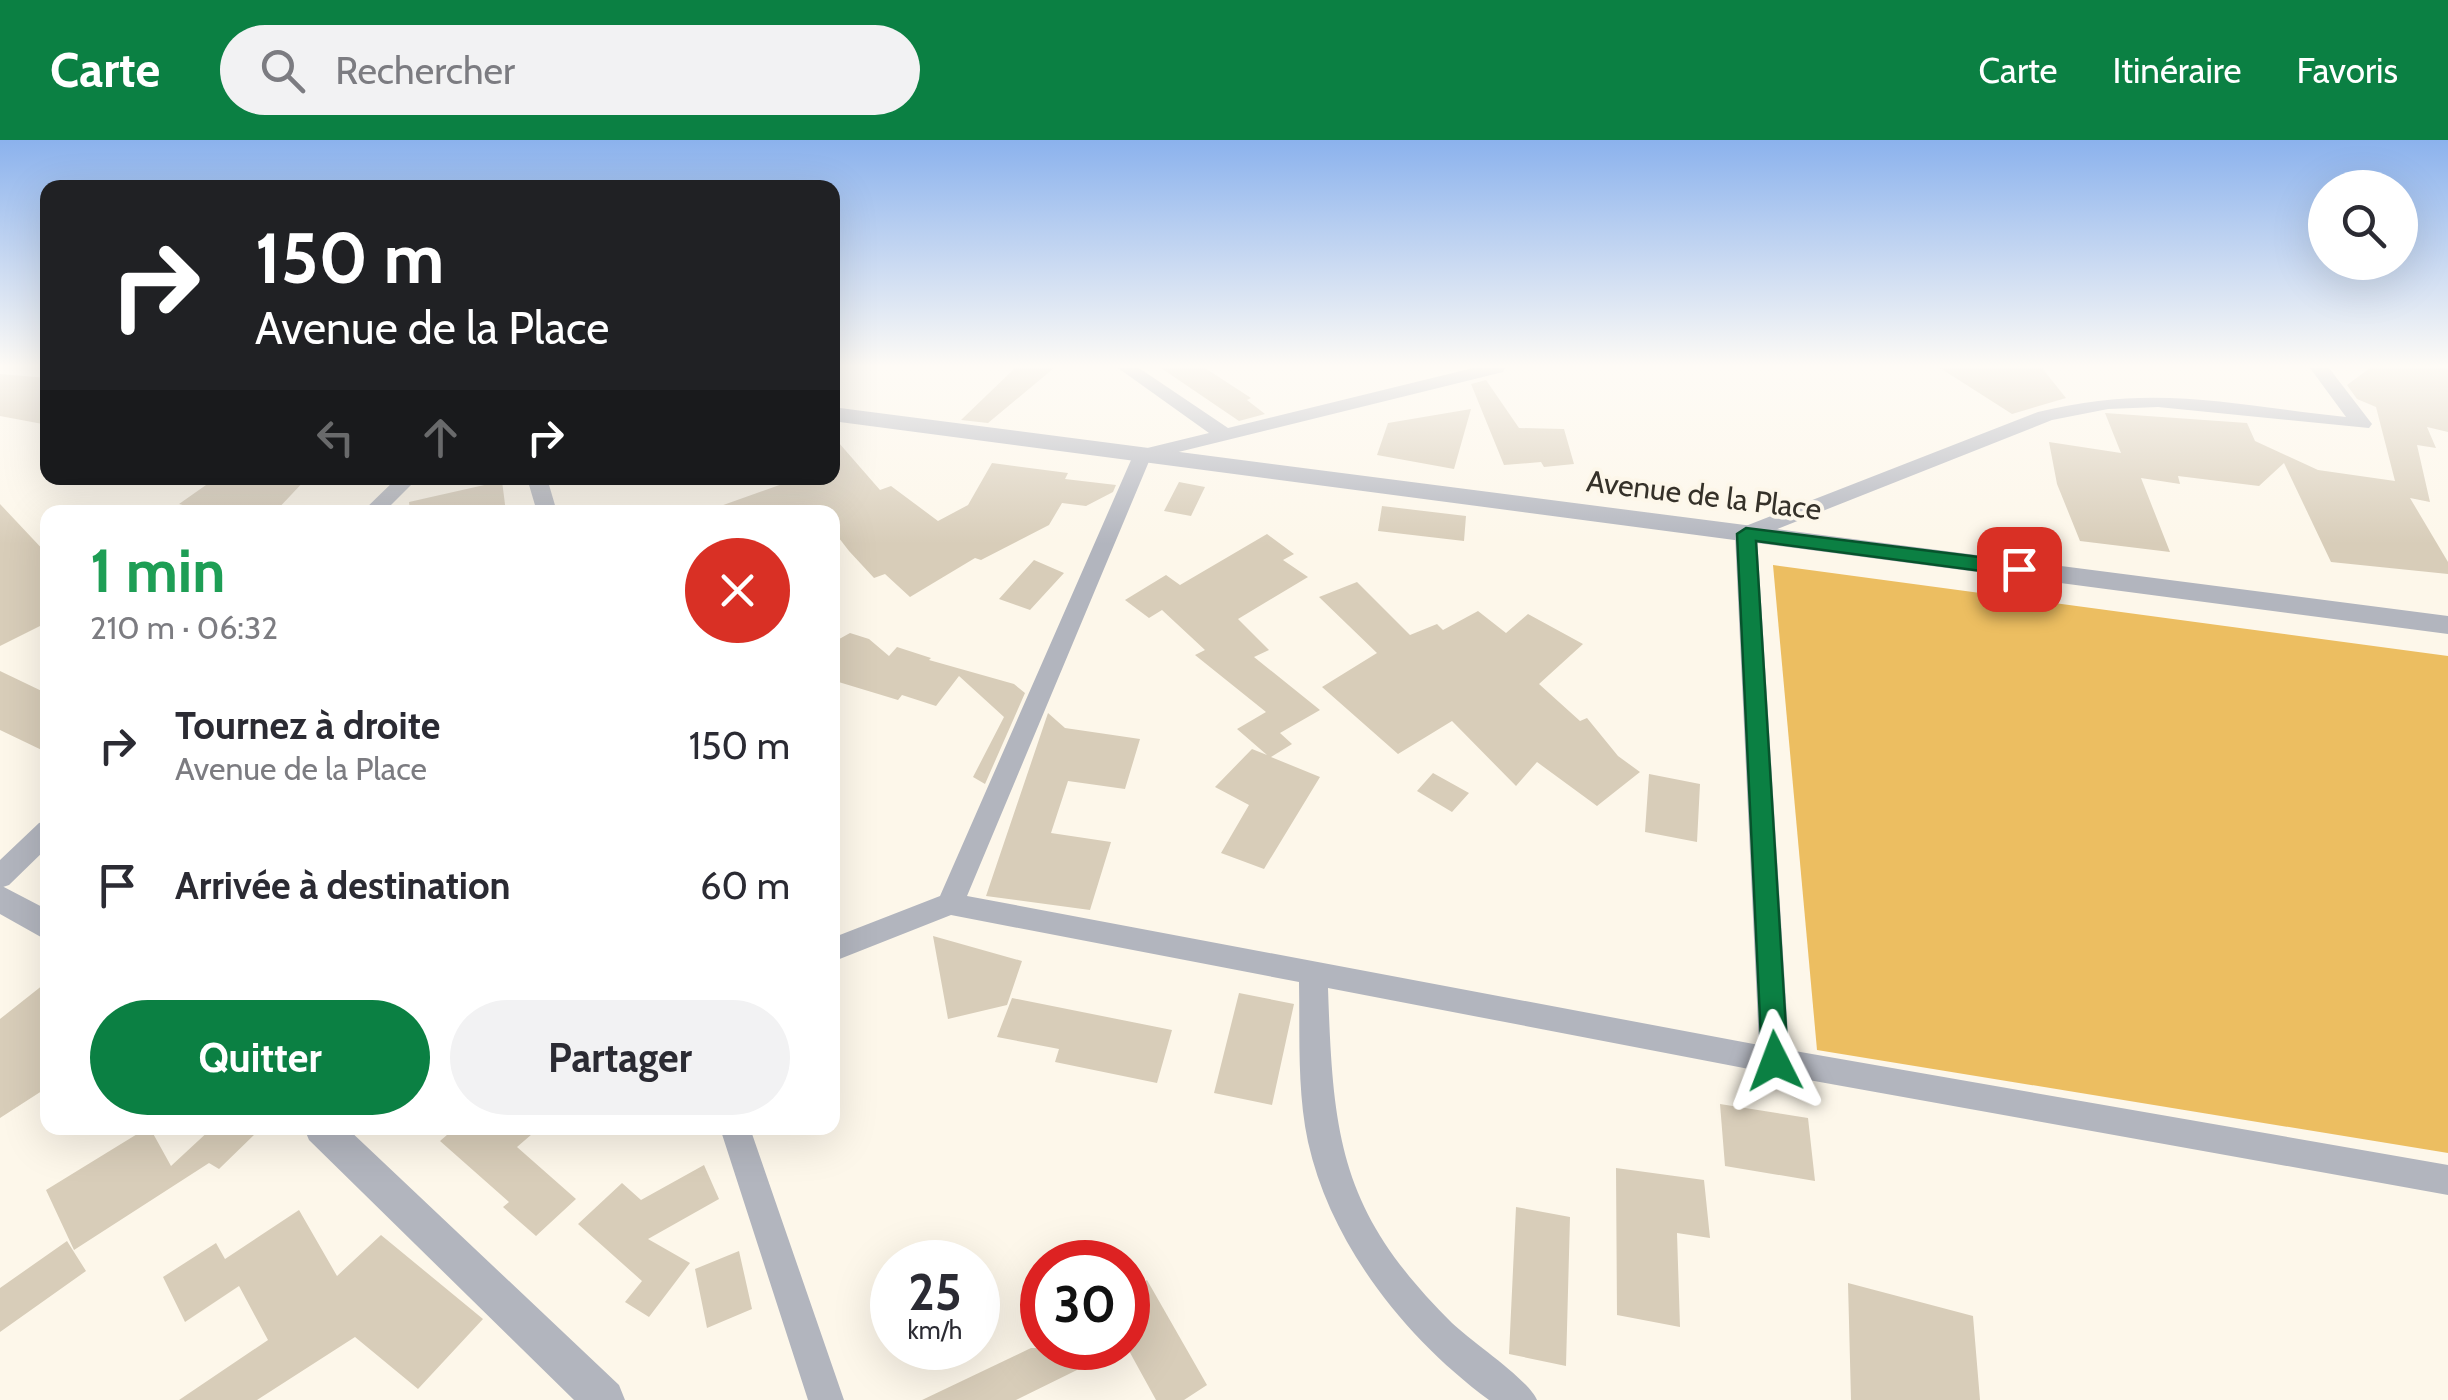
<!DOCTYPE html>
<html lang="fr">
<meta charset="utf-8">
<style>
:root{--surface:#fff;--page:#f2f2f3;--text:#2b2b33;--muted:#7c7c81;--accent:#0b8043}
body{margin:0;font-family:Cabin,sans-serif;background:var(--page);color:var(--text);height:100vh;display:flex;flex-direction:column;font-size:38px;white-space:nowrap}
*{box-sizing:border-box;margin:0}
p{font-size:32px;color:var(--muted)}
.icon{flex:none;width:55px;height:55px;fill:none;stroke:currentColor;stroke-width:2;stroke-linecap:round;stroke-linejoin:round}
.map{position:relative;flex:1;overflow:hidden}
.drawer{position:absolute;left:40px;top:365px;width:800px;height:630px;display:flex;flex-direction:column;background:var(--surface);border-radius:20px;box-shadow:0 10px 40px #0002}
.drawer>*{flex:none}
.guide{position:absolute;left:40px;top:40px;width:800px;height:305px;border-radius:20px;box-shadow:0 10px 40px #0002;background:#202124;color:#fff;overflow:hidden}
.fabs{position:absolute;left:2308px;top:30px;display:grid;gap:20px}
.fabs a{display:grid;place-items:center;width:110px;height:110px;border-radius:50%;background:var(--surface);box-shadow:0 10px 40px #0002;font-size:50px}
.speed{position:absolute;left:870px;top:1100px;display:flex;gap:20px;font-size:50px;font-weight:700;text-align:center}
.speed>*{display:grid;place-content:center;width:130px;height:130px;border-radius:50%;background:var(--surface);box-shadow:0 10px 40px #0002;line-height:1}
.speed small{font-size:25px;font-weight:400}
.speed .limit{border:15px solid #d22;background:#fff;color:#111}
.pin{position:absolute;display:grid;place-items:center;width:85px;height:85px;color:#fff;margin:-42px;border-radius:20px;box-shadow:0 5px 15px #0006}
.me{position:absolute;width:110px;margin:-55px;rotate:357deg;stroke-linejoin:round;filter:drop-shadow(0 0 8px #0008)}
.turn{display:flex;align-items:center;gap:35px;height:210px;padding:0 50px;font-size:45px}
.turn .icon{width:130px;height:130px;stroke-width:2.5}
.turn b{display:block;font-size:70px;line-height:85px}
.lanes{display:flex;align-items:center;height:95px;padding:0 50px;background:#0003;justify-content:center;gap:50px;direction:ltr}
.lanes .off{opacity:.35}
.round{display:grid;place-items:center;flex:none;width:105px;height:105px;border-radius:52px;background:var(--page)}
.head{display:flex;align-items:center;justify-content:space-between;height:170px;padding:0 50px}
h1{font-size:60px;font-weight:700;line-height:75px;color:#1e9e55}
.action{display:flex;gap:20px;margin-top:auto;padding:20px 50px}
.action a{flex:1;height:115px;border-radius:60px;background:var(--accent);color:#fff;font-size:40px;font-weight:700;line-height:115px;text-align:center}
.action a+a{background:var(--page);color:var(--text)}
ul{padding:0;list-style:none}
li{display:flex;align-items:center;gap:30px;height:140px;padding:0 50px}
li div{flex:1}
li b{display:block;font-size:38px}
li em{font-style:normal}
header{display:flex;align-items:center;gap:60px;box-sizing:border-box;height:140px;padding:0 50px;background:var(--accent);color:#fff}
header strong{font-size:48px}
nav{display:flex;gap:55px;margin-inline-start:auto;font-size:35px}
.search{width:700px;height:90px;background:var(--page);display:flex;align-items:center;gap:25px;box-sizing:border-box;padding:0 35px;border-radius:55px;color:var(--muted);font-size:38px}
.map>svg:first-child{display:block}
</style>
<header>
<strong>Carte</strong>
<div class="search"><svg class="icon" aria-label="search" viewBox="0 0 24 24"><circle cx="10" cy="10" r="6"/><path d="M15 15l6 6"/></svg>Rechercher</div>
<nav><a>Carte</a><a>Itinéraire</a><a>Favoris</a></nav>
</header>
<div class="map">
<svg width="2448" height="1260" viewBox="0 0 2448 1260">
<rect width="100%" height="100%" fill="#fdf7ea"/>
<path fill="#ecbe61" d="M1773,425L2448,516V1013L1817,910Z"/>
<path fill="#d8cdb9" d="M1015,228H1054L988,283L961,280Z
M1161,228H1205L1251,258L1247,260L1265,274L1239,281Z
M1940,228H2042L2066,258L2012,274Z
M2370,228H2448V292L2427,287L2436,308L2417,305L2430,362L2410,358L2448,422V434L2331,422L2284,323L2259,346L2178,336L2180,344L2141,338L2170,412L2080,401L2057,344L2049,302L2121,313L2105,273L2247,283L2255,301L2318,330L2395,341L2376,267L2357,259L2347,245Z
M0,234L48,238V285L0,276Z
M1486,240L1519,288L1564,289L1574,324L1544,327L1541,322L1504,325L1471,244Z
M1471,269L1454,329L1377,315L1388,283Z
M832,295L880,350L891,346L938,381L968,365L992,323L1068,333L1065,339L1116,345L1113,352L1086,366L1062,363L1049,385L981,420L975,418L910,457L885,434L874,438L849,411L832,389V372H712V369L799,338H832Z
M216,338L250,345L257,338H307L275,372H208L179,364Z
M502,341L506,372H410L409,362Z
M1179,342L1205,347L1191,376L1164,371Z
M0,364L48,415V482L0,506Z
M1382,366L1466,376L1464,401L1378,391Z
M1267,394L1294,414L1283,420L1308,437L1238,479L1269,510L1254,517L1320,570L1280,593L1292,604L1271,617L1320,637L1264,729L1221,713L1249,665L1215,647L1252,609L1267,615L1237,589L1266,572L1195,515L1205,510L1162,470L1149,478L1125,460L1166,435L1180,445Z
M1034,420L1064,433L1030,470L999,459Z
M1357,442L1410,495L1437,484L1443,490L1478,471L1506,493L1528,474L1583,504L1539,544L1580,581L1587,578L1618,616L1640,632L1597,666L1537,622L1516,646L1452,581L1398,614L1322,547L1377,513L1319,457Z
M850,493L869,499L889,516L897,507L931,518L929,520L1014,544L1025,553L985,644L973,637L1004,577L959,536L936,566L902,555L898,560L832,540V503Z
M0,531L48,554V613L0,590Z
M1048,573L1065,588L1140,599L1125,649L1068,641L1051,693L1111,702L1090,770L986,756Z
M1433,633L1469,653L1452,672L1417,651Z
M1649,634L1700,644L1697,702L1645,692Z
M933,796L1022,821L1007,865L948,879Z
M48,841V947L0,978V879Z
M1239,853L1294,864L1272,965L1214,953Z
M1012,858L1172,890L1157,943L1055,922L1059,909L997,897Z
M1720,964L1808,978L1815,1041L1725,1026Z
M147,988H150L171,1026L212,988H261L219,1029L209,1023L74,1110L46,1050Z
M455,988H539L517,1007L576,1059L536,1096L503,1067L509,1062L440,1001Z
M704,1025L719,1059L648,1099L690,1123L649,1177L625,1162L642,1141L578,1084L622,1043L641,1060Z
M1616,1028L1704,1040L1710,1098L1677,1093L1680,1187L1617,1175Z
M1516,1067L1570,1077L1566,1226L1509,1214Z
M299,1070L337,1136L381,1095L483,1179L418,1249L355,1197L257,1260H179L268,1200L239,1146L185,1182L163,1137L216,1103L225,1119Z
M67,1101L86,1131L0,1192V1148Z
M739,1111L752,1169L707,1188L695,1129Z
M1147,1140L1207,1245L1184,1260H1156L1128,1209V1152Z
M1848,1143L1973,1176L1980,1260H1851Z
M1031,1208H1068L1077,1230L1016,1260H922Z"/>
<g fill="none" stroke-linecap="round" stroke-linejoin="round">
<path fill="#b2b5be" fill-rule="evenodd" d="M1118,228H1139L1228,288L1473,228H1505L1503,232L1150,319L967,756L1759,905L1735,394L1738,389L2038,272C2155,243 2231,265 2346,277L2310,228H2329L2372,284L2369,288L2158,267L2108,269L2052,280L1757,397L1789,910L2448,1025V1055L1775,934L1328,848C1333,998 1340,1072 1452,1183C1473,1203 1528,1239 1537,1260H1489C1406,1199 1331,1105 1308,1002C1297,950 1300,895 1299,842L951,775L832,822V798L940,756L1135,311L1209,293Z
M397,338H418L384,372H362Z
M527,338H547L557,372H537Z
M48,680V707L9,745L0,748V720L39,683Z
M720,988H750L844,1260H808Z"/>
<path fill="#b2b5be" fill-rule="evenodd" d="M832,267L2448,476V494L832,281Z
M0,745L48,770V801L0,774Z
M304,988H347L619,1245L625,1260H574L309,1000Z"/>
</g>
<linearGradient id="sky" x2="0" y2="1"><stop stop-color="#8bb2ed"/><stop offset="0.56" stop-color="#fefbf6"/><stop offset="1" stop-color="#fefbf6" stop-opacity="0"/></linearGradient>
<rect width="2448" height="404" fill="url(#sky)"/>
<path fill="#0b8043" stroke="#07532c" stroke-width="2.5" d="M1746,388L2019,422L2029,429L2019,436L1756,401L1788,921L1785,930L1775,933L1765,930L1762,921L1737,394Z"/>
<g text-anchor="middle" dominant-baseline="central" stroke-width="8" stroke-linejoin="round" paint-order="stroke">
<g font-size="30" fill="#353129" stroke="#fdf7ea">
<text transform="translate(1704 355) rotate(7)">Avenue de la Place</text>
</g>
</g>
</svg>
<div class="fabs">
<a><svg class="icon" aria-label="search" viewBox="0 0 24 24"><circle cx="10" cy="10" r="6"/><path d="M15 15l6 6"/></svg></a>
</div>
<div class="speed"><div>25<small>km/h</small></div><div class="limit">30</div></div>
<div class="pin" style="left:2019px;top:429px;background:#d93025"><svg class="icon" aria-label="arrive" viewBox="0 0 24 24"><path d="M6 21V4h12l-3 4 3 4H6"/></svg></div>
<svg class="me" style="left:1775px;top:921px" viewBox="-20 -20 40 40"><path d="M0-17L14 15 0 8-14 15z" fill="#0b8043" stroke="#fff" stroke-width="4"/></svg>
<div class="guide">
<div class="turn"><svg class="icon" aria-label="right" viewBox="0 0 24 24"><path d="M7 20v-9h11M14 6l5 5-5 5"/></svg><div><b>150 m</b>Avenue de la Place</div></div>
<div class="lanes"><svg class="icon off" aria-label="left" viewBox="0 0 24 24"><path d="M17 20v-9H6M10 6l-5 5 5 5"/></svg><svg class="icon off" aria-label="ahead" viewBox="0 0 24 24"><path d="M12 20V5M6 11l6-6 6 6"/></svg><svg class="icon" aria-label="right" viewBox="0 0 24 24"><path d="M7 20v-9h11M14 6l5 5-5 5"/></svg></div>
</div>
<section class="drawer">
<div class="head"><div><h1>1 min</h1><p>210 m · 06:32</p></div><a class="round" style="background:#d93025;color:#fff"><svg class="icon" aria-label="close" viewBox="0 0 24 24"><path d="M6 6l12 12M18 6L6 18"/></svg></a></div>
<ul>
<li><svg class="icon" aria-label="right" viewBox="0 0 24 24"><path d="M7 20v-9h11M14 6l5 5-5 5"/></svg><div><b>Tournez à droite</b><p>Avenue de la Place</p></div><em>150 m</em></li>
<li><svg class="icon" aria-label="arrive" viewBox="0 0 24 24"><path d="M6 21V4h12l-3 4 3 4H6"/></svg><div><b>Arrivée à destination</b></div><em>60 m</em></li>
</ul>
<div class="action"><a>Quitter</a><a>Partager</a></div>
</section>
</div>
